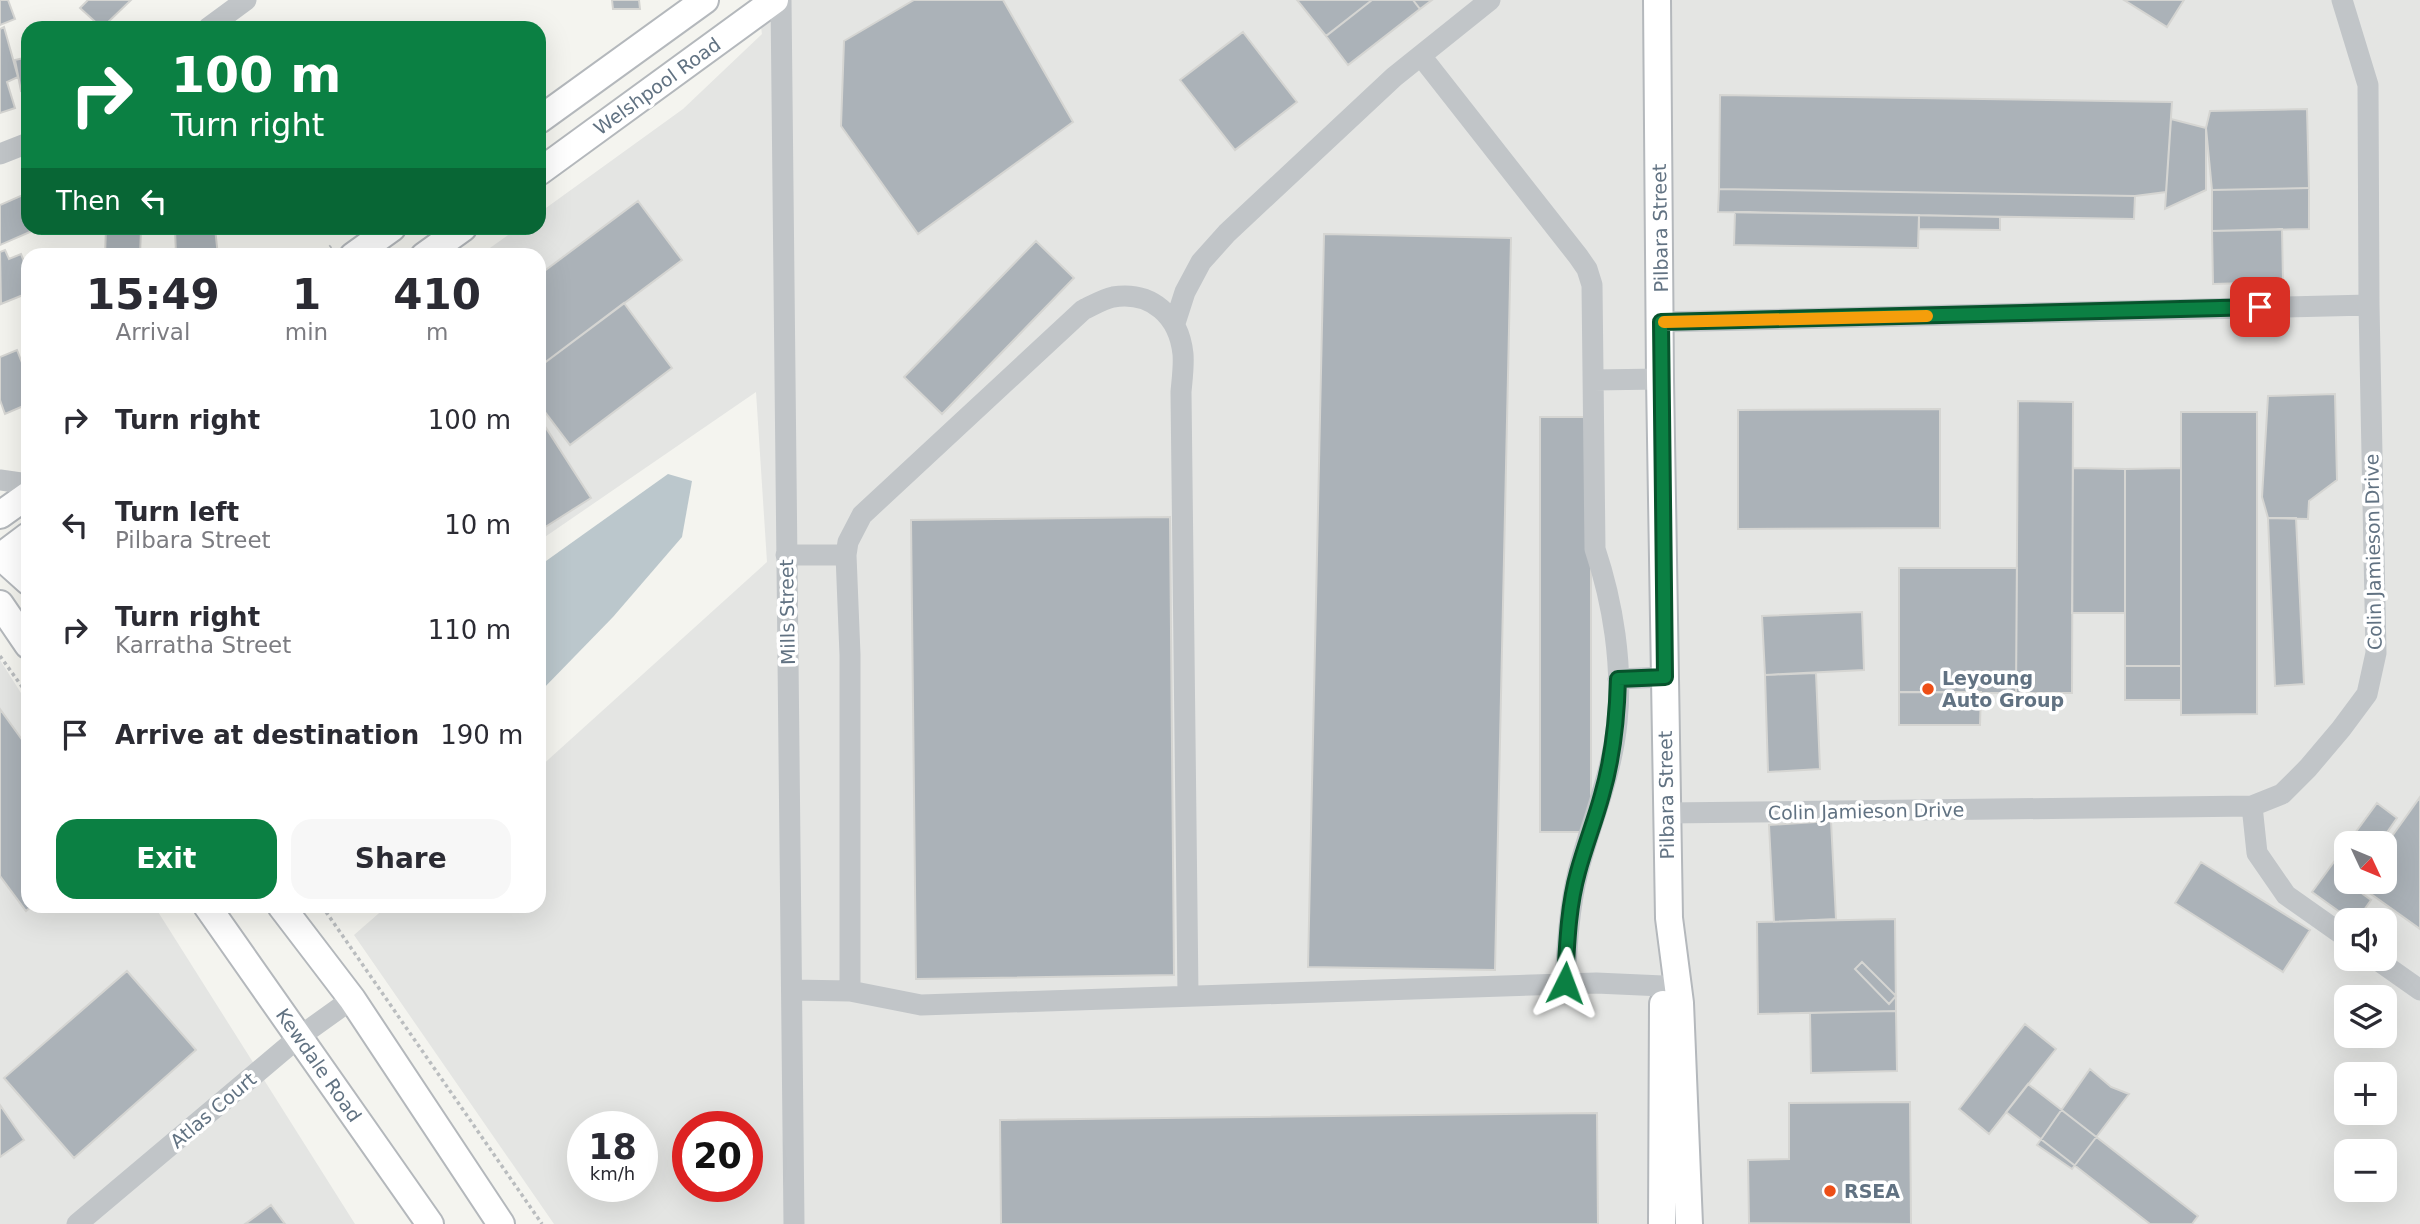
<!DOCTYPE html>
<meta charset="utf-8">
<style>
:root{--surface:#fff;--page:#f7f7f7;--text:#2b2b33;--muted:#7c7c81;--accent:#0b8043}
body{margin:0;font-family:"DejaVu Sans",sans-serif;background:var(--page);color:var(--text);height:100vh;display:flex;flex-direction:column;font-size:26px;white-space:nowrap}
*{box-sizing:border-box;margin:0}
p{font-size:23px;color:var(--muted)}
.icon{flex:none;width:38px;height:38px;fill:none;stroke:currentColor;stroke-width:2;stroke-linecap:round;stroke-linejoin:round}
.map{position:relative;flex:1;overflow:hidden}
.details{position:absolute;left:21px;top:248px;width:525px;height:665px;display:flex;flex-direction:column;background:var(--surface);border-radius:21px;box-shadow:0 7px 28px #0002}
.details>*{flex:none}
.banner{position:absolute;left:21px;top:21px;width:525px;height:214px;border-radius:21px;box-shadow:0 7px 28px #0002;background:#0b8043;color:#fff;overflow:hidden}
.needle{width:46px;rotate:134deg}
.buttons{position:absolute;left:2334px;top:831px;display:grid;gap:14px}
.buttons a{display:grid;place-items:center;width:63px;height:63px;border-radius:14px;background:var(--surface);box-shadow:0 7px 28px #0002;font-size:35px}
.speed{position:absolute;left:567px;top:1111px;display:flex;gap:14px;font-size:35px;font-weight:700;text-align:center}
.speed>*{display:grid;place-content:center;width:91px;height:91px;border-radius:50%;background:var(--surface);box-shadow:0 7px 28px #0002;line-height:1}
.speed small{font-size:18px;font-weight:400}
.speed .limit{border:10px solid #d22;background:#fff;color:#111}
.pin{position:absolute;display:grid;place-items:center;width:60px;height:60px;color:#fff;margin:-30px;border-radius:14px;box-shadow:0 4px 10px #0006}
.me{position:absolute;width:77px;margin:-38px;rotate:3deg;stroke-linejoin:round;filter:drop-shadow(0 0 5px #0008)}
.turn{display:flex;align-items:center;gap:24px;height:147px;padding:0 35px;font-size:32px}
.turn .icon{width:91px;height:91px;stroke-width:2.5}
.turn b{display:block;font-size:49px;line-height:60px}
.then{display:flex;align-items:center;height:66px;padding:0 35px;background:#0003;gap:14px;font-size:26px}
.eta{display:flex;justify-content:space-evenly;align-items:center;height:119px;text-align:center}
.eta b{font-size:42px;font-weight:800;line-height:49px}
.primary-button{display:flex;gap:14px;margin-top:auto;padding:14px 35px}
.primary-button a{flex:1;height:80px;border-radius:21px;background:var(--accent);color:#fff;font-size:28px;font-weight:800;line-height:80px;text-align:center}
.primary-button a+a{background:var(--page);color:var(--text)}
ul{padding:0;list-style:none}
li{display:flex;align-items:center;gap:21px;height:105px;padding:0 35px}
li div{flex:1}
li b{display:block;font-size:26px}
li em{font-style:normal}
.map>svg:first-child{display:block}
</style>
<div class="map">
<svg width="2420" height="1224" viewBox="0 0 2420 1224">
<rect width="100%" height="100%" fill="#f4f4ef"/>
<path fill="#e4e5e3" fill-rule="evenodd" d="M757,0H2420V1224H554L354,935L386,907L539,906V768L767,562L756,392L539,541V256L480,255L518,228H539V213L683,109L762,34ZM2347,844H2385V882H2347ZM2347,920H2385V959H2347ZM2347,998H2385V1036H2347ZM2347,1074H2385V1113H2347ZM583,1127H642V1186H583ZM688,1127H747V1186H688ZM2347,1152H2385V1190H2347Z
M0,660L28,704V906L155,907L355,1224H0Z"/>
<path fill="#bbc7cc" d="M668,474L692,481L682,537L613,617L539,693V566Z"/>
<path fill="#abb2b8" stroke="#d5d5d2" stroke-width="2" d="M0,0H8L15,19L0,25Z
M88,0H131L102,28L80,8Z
M612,0H639L640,9H613Z
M914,0H1003L1073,122L918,234L841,126L844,41Z
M1297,0H1372L1326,36Z
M1372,0H1413L1420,9L1348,65L1326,36Z
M1413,0H1432L1420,9Z
M2124,0H2184L2167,27Z
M4,27L18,77L7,82L15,108L0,113V29Z
M1243,32L1297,102L1235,150L1180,80Z
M28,57V89L21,91L15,60Z
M1720,95L2172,102L2166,192L2135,196L1719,189Z
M2307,109L2309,188L2212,190L2206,128L2210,111Z
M2171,119L2206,128V190L2165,209Z
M2309,188V229L2212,231V190Z
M1719,189L2135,196L2134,219L1718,212Z
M25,194L28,202V228H39L0,245V205Z
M638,201L682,260L539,367V275Z
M1735,212L1919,215L1918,248L1734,245Z
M1919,215L2000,217V230L1919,229Z
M106,228H141L140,256H105Z
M175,228H215L218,256H176Z
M2282,229L2283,282L2213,284L2212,231Z
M1324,234L1511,238L1495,970L1308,967Z
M1036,241L1074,278L942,414L904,377Z
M5,250L9,259L21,254L28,271V293L1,304L0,252Z
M624,303L672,368L570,445L539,404V367Z
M17,350L28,378V404L5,414L0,400V357Z
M2335,394L2337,480L2309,501L2308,519L2268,518L2262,497L2268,396Z
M2018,401L2073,402L2072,693H2016Z
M1940,409V528L1738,529V410Z
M2181,412H2257V714L2181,715Z
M539,417L591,498L539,531Z
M1540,417H1591V832H1540Z
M2073,468L2125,469V613H2072Z
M2181,468V666H2125V469Z
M1170,517L1174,975L916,979L911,520Z
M2268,518H2296L2304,684L2275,686Z
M1899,568H2017L2016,693L1899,692Z
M1862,612L1864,670L1765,675L1762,616Z
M2125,666H2181V700H2125Z
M1816,673L1820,769L1768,772L1765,675Z
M1899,692H1981L1980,725H1899Z
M0,709L28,748V906H32L26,911L0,876Z
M2420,797V929L2357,884L2359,882H2385V846Z
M2377,803L2397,818L2379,844H2347Z
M1831,821L1836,919L1774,922L1769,825Z
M2347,844V882H2351L2349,884L2371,900L2357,920H2351L2312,892Z
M2201,862L2310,930L2283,972L2175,903Z
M1895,919L1896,1011L1758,1014L1757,922Z
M1862,962L1896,996L1889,1004L1855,969Z
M127,971L196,1050L74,1158L4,1078Z
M1896,1011L1897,1071L1811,1073L1810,1013Z
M2025,1024L2056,1049L1989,1134L1959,1109Z
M2090,1069L2111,1087L2129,1094L2072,1169L2037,1145Z
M2028,1084L2198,1216L2192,1224H2150L2006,1112Z
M1910,1102L1911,1224L1749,1223L1748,1160L1789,1159V1103Z
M0,1105L24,1140L0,1157Z
M1597,1113L1598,1224H1001L1000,1120Z
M271,1205L285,1224H245Z"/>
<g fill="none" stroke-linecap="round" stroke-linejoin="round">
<g stroke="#b4b8bc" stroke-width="30">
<path id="major" d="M1657,0L1660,379L1669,918L1680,1003L1689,1224
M539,120L705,0
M539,172L775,0
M353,256L392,228
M424,256L463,228
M0,515L28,495
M0,556L28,581
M0,557L28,536
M0,604L28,645
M207,906L430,1224
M281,906L352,999L501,1224
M1662,1224L1663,1004"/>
</g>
<path stroke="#babdbf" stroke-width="3.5" stroke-dasharray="3.5 3.5" stroke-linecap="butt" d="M319,256L331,246
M0,656L28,695
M322,906L542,1224"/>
<path stroke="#c1c5c8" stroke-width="21" d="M781,0L794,1224
M208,28L246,0
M1421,56L1578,256L1587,269L1592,285L1595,549C1613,603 1623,665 1617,722C1612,775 1591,822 1578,872C1569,908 1567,946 1565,983
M0,154L28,143
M1661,322L2369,305
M1175,323L1185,292L1201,262L1227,233L1394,77L1490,0
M1594,380L1660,379
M0,480L28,484
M786,555H846
M1618,679L1665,677
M2252,806L2257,853L2286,895L2347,938
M1666,813L2252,806L2282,794L2308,768L2341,729L2367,694L2376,653L2369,305L2368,85L2342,0
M2376,959L2420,990
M792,990L850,991L921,1005L1596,983L1663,986
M850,991V655L846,555L848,542L862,515L1083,310C1092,306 1103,299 1113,297C1152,291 1179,316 1183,354C1184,366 1182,380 1181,392L1188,995
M77,1224L299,1037L352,999"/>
<use href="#major" stroke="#fff" stroke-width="26"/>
</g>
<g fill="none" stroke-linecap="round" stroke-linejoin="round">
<g stroke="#07532c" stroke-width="18">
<path id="route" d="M1565,983C1567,946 1568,908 1578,872C1585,846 1595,821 1602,795C1613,757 1617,719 1618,679L1665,677L1661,322L2260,307"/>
</g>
<use href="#route" stroke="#0b8043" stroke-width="12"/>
<path stroke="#f59e0b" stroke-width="12" d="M1664,322L1927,316"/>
</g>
<g fill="#ed4e16" stroke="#fff" stroke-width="2.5">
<circle cx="1928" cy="689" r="7"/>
<circle cx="1830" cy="1191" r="7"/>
</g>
<g text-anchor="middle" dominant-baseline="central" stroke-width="7" stroke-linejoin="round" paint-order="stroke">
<g font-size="19" fill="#617282" stroke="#fff">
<text transform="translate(657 86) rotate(-36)">Welshpool Road</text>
<text transform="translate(1660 228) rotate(-91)">Pilbara Street</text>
<text transform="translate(2373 552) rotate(-91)">Colin Jamieson Drive</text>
<text transform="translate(787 612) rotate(-91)">Mills Street</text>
<text transform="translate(1666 795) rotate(-91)">Pilbara Street</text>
<text transform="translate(1866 811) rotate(-1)">Colin Jamieson Drive</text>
<text transform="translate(319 1065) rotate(55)">Kewdale Road</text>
<text transform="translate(213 1110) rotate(-40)">Atlas Court</text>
</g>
<g font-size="19" font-weight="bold" fill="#617282" stroke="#fff" text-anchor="start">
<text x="1942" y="678">Leyoung<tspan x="1942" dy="22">Auto Group</tspan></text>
<text x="1844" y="1191">RSEA</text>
</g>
</g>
</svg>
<div class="buttons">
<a><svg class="needle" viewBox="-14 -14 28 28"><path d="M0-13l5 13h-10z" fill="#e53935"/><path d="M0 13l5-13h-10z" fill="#7c7c81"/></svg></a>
<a><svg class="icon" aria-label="sound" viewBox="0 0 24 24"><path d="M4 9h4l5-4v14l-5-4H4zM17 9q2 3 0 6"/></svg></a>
<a><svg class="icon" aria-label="layers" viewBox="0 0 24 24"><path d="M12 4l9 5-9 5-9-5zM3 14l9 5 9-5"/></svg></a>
<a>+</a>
<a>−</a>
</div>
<div class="speed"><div>18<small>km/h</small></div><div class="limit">20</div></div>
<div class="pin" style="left:2260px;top:307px;background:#d93025"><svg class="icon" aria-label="arrive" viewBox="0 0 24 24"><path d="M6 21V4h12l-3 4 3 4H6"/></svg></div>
<svg class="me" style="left:1565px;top:983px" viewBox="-20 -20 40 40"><path d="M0-17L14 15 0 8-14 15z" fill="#0b8043" stroke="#fff" stroke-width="4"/></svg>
<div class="banner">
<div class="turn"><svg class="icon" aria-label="right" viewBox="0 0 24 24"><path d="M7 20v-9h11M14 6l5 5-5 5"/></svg><div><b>100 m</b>Turn right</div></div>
<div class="then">Then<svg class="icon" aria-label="left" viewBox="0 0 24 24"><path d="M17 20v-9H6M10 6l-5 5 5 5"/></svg></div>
</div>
<section class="details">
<div class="eta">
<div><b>15:49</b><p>Arrival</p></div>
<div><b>1</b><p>min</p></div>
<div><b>410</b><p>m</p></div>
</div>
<ul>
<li><svg class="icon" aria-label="right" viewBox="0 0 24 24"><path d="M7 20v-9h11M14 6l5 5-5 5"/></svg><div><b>Turn right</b></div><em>100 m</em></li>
<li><svg class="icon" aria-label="left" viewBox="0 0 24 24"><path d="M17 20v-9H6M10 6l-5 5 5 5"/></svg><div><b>Turn left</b><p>Pilbara Street</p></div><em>10 m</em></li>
<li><svg class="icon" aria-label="right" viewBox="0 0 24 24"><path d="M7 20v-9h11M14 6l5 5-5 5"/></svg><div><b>Turn right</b><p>Karratha Street</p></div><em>110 m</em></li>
<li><svg class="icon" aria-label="arrive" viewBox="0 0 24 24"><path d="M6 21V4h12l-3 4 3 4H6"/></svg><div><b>Arrive at destination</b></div><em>190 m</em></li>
</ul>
<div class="primary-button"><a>Exit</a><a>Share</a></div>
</section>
</div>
